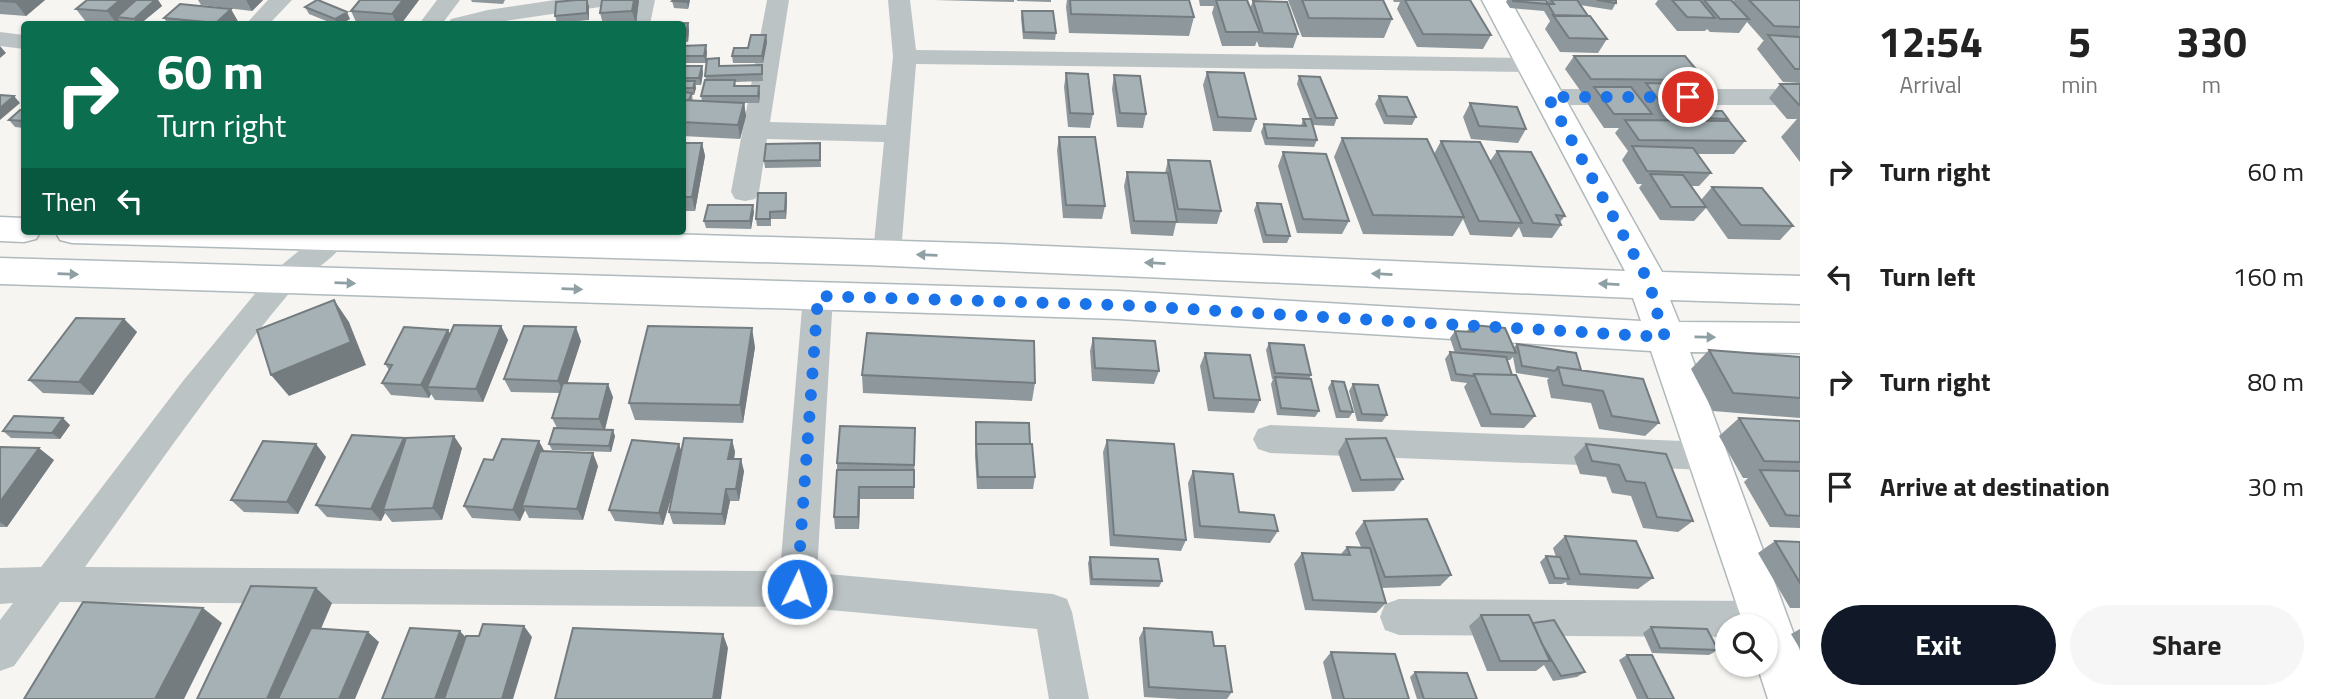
<!DOCTYPE html>
<style>
:root{--surface:#fff;--page:#f6f6f6;--text:#222;--muted:#767676;--accent:#111827}
body{margin:0;font-family:"Titillium Web",sans-serif;background:var(--page);color:var(--text);height:100vh;display:flex;flex-direction:column;font-size:26px;white-space:nowrap}
*{box-sizing:border-box;margin:0}
p{font-size:23px;color:var(--muted)}
.icon{flex:none;width:38px;height:38px;fill:none;stroke:currentColor;stroke-width:2;stroke-linecap:round;stroke-linejoin:round}
.map{position:relative;flex:1;overflow:hidden}
.panel{display:flex;flex-direction:column;background:var(--surface);width:525px}
.panel>*{flex:none}
.hud{position:absolute;left:21px;top:21px;width:665px;height:214px;border-radius:7px;box-shadow:0 2px 5px #0004;background:#0b6e4f;color:#fff;overflow:hidden}
.buttons{position:absolute;left:1715px;top:614px;display:grid;gap:14px}
.buttons a{display:grid;place-items:center;width:63px;height:63px;border-radius:50%;background:var(--surface);box-shadow:0 2px 5px #0004;font-size:35px}
.pin{position:absolute;display:grid;place-items:center;width:60px;height:60px;color:#fff;margin:-30px;border:4px solid #fff;border-radius:50%;box-shadow:0 2px 7px #0007}
.me{position:absolute;width:77px;margin:-38px;rotate:4deg;stroke-linejoin:round;filter:drop-shadow(0 0 5px #0008)}
.turn{display:flex;align-items:center;gap:24px;height:147px;padding:0 21px;font-size:32px}
.turn .icon{width:91px;height:91px;stroke-width:2.5}
.turn b{display:block;font-size:49px;line-height:60px}
.then{display:flex;align-items:center;height:66px;padding:0 21px;background:#0003;gap:14px;font-size:26px}
.eta{display:flex;justify-content:space-evenly;align-items:center;height:119px;text-align:center}
.eta b{font-size:42px;font-weight:700;line-height:49px}
.cta{display:flex;gap:14px;margin-top:auto;padding:14px 21px}
.cta a{flex:1;height:80px;border-radius:42px;background:var(--accent);color:#fff;font-size:28px;font-weight:700;line-height:80px;text-align:center}
.cta a+a{background:var(--page);color:var(--text)}
ul{padding:0;list-style:none}
li{display:flex;align-items:center;gap:21px;height:105px;padding:0 21px}
li div{flex:1}
li b{display:block;font-size:26px}
li em{font-style:normal}
main{display:flex;flex:1;min-height:0}
.map>svg:first-child{display:block}
</style>
<main>
<div class="map">
<svg width="1800" height="699" viewBox="0 0 1800 699">
<rect width="100%" height="100%" fill="#f6f5f2"/>
<g fill="none" stroke-linecap="round" stroke-linejoin="round">
<g stroke="#b0b9bc" stroke-width="3">
<path id="secondary" d="M1482,0H1510L1662,272L1800,276V304L1670,300L1679,322L1800,323V353L1690,352L1800,651V699H1768L1757,665H1766V626H1744L1651,351L1119,319L0,284V258L1119,291L1641,321L1633,298L867,265L72,243L60,240L55,231L602,232L1000,244L1625,271Z
M0,217L24,218V231H41L36,239L24,242L0,241Z"/>
</g>
<path fill="#bcc3c5" fill-rule="evenodd" d="M268,0H292L269,24H246Z
M437,0H460L442,24H419Z
M555,0H611L608,5L600,7L485,24H448L451,19L488,10Z
M633,0H655L650,24H628Z
M767,0H789L770,122L886,125L893,57L888,0H910L916,50L1530,58L1539,60L1542,65L1539,70L1530,72L916,64L901,253L897,260L887,263L877,260L873,253L884,142L767,139L759,192L755,199L745,201L735,199L731,192Z
M0,32L24,35V49L0,46Z
M1548,89H1800V105H1548L1539,102L1536,97L1539,92Z
M323,231H351C340,258 310,270 291,291C217,379 152,474 85,567L780,571L803,296L807,288L818,285L829,288L833,296L817,573L1053,594L1067,599L1072,612L1089,699H1049L1037,629L797,607L60,602L14,666L0,671V620L13,603L0,604V568L41,567L183,381L272,273Z
M1270,425L1708,442L1720,446L1725,456L1720,466L1708,470L1270,453L1258,449L1253,439L1258,429Z
M1399,599L1765,601L1779,606L1784,619L1779,632L1766,637V626H1727V637L1399,635L1385,630L1380,617L1385,604Z"/>
<use href="#secondary" fill="#fff" fill-rule="evenodd"/>
</g>
<path fill="#8e989c" d="M0,0H45L26,16L0,14Z
M87,0H158L162,6L140,24H121L120,22L117,24L86,22L76,9Z
M198,0H263L252,11L201,5Z
M419,0L401,24H357L351,11Z
M471,0H505L503,4L472,2Z
M602,0H639L636,24H603L600,13Z
M690,0L688,9L674,8L672,1Z
M934,0H1014V2Z
M1017,0H1051V2L1017,1Z
M1067,0H1189L1194,17L1189,36L1069,33L1066,7Z
M1199,0H1247L1250,8L1253,1L1298,34L1293,48L1259,47L1257,41L1255,46H1222L1212,13L1214,6H1200Z
M1288,0H1383L1392,19L1384,38L1302,37Z
M1393,0H1470L1491,35L1483,49L1417,47L1397,9L1400,2H1394Z
M1507,0H1546L1547,2L1548,0H1616V3L1612,10L1580,5L1588,16L1607,39L1598,53L1560,52L1545,29L1550,21L1544,11L1547,6L1544,11L1510,8L1506,2Z
M1658,0H1731L1733,1L1734,0H1800V83L1783,82L1757,49L1764,40H1763L1747,22L1739,33L1710,32L1707,29L1705,31H1677L1655,4Z
M589,6V20L557,23L555,16Z
M305,7L350,19L341,24H334L309,14Z
M1022,11L1056,33L1055,40L1023,39L1021,18Z
M164,18L239,23L237,24H168Z
M688,23L689,30L688,42H682V24Z
M766,35L767,42L763,63H733L732,56L748,48Z
M682,46L707,52L706,63H682Z
M1574,56L1705,80L1695,94H1689L1702,111L1728,119L1726,121L1745,141L1734,154H1697L1711,173L1699,186H1691L1701,200L1712,187L1793,226L1780,240L1728,239L1706,208L1694,221L1660,220L1639,188L1642,184H1637L1622,160L1628,151L1615,133L1619,128H1604L1585,100L1590,93H1582L1565,69Z
M762,65L763,81L735,82L736,86L760,93L759,103H744L746,116L740,139L682,136V66H702L703,73L701,85H695L696,88L694,95H692L693,101H702L701,96L706,80L705,76L721,66Z
M1207,72L1256,119L1251,132L1213,131L1203,85Z
M1066,73L1093,114L1090,128L1068,127L1064,87Z
M1114,75L1146,114L1143,128L1117,127L1112,89Z
M1299,76L1337,118L1334,126L1313,125L1317,140L1314,147L1265,145L1261,132L1264,124L1301,126L1303,119H1310L1297,84Z
M1780,84H1800V162L1781,137L1797,119H1787L1769,98Z
M1379,96L1416,117L1412,125L1384,124L1375,104Z
M1470,103L1526,129L1518,143L1471,139L1463,117Z
M24,110V128L15,127L9,120Z
M1059,137L1105,206L1102,219L1063,218L1057,150Z
M1342,138L1434,154L1441,141L1490,161L1497,151L1565,216L1560,222L1561,225L1552,238L1523,237L1519,227L1512,237L1470,235L1463,219L1453,236L1363,234L1334,157Z
M682,143H702L705,156L695,211H682Z
M820,143L821,167L765,168L764,161Z
M1283,152L1349,221L1342,234L1297,233L1278,166Z
M1168,160L1221,211L1217,224L1176,223L1173,236L1131,234L1124,186L1127,172L1165,173Z
M786,193L787,201L786,219H771V226H757L756,219Z
M1257,203L1290,236L1287,243H1263L1254,210Z
M754,212L751,229L706,228L704,221Z
M124,319L137,332L93,395L43,393L29,380Z
M1472,325L1513,348L1517,344L1581,370L1659,423L1645,436L1599,429L1591,403L1551,398L1547,380L1549,378L1516,373L1513,357L1510,360H1507L1512,375L1535,416L1524,428L1481,427L1464,387L1467,383L1451,381L1445,359L1450,352L1455,353L1450,338L1455,331H1467Z
M501,326L508,340L483,402L435,400L431,394L429,398L391,395L382,383L389,370L385,364L450,334Z
M1093,338L1159,371L1154,384L1092,381L1090,351Z
M581,341L567,383L613,397L605,430L615,436L611,452L552,450L549,444L557,428L552,418L560,393L511,392L504,379Z
M1269,343L1311,375L1309,379L1319,411L1315,417L1277,415L1271,384L1273,379H1272L1266,350Z
M755,347L743,423L635,420L629,403Z
M1709,350L1800,357V418L1713,411L1691,369Z
M1205,353L1260,400L1254,413L1208,411L1200,366Z
M862,375L1035,383L1032,401L863,393Z
M1332,381L1353,412L1349,418H1336L1328,388Z
M1353,384L1387,415L1382,422L1357,421L1349,391Z
M1739,418L1800,421V528L1770,527L1744,482L1748,478H1743L1719,436Z
M976,422L1030,444L1035,477L1033,489H977L975,456Z
M70,425L60,439L11,438L3,431Z
M915,428L914,499H860L859,529H835L834,517L837,470V463Z
M1346,439L1403,479L1394,491L1352,492L1338,452Z
M405,440L462,448L442,520L392,522L385,513L381,521L327,517L316,505Z
M732,440L735,452L734,459L744,471L739,501H730L725,525L673,524L669,512L674,489L663,525L615,521L609,510L679,444L681,452Z
M1107,440L1186,540L1181,551L1110,546L1103,452Z
M1586,444L1666,454L1693,521L1678,532L1643,528L1631,496L1612,493L1606,477L1580,474L1574,457Z
M0,447L54,460L7,527H0Z
M545,451L598,466L583,520L529,518L525,510L520,521L472,518L464,506L493,460Z
M326,457L298,514L244,512L231,500Z
M1193,471L1239,512L1278,531L1270,543L1194,538L1188,483Z
M1364,521L1451,575L1440,586L1381,588L1386,603L1376,613L1305,610L1294,564L1302,553L1341,554L1347,547H1361L1355,533Z
M1565,536L1653,578L1638,589L1567,585L1566,582L1562,584H1549L1540,562L1546,556L1556,557L1553,548Z
M1775,541L1800,542V608H1790L1758,553Z
M1090,557L1162,581L1159,587L1090,585L1088,563Z
M1481,615L1533,623L1585,672L1577,677L1553,681L1544,665L1536,671H1487L1469,626Z
M1651,627L1718,650L1709,655L1652,653L1643,633Z
M1144,628L1214,646L1232,692L1227,699H1179L1144,697L1139,638Z
M1800,629V649L1791,634Z
M1331,652L1409,699H1332L1323,662Z
M1627,655L1674,699H1637L1619,660Z
M1415,672L1477,699H1417L1410,677Z"/>
<path fill="#747c7f" d="M18,0H45L26,16L15,2Z
M120,0H142L117,17L120,22L117,24L107,11Z
M155,0H158L162,6L140,24H138L134,19Z
M246,0H263L252,11Z
M403,0H419L401,24H397L392,14Z
M587,0L589,6V20L587,13Z
M634,0H639L636,24L632,11Z
M687,0H690L688,9L687,2Z
M231,9L239,23L237,24H216V23Z
M347,12L350,19L341,24H337L335,19Z
M688,23L689,30L688,42L686,35Z
M766,35L767,42L763,63L762,56Z
M706,45L707,52L706,63L704,56Z
M0,46L6,53L0,58Z
M702,66L703,73L701,85L699,78Z
M695,81L696,88L694,95L693,88Z
M759,86L760,93L759,103L758,96Z
M14,96L20,103L0,120V108Z
M744,103L746,116L740,139L738,125Z
M702,143L705,156L695,211L692,197Z
M786,193L787,201L786,219L785,211Z
M753,205L754,212L751,229L750,221Z
M334,300L349,322L366,365L289,396L271,375Z
M124,319L137,332L93,395L79,382Z
M501,326L508,340L483,402L476,389Z
M576,327L581,341L564,394L558,381Z
M752,328L755,347L743,423L740,405Z
M448,330L455,343L427,387L431,394L429,398L421,385Z
M608,384L613,397L604,432L599,419Z
M63,418L70,425L60,439L52,433Z
M613,430L615,436L611,452L609,446Z
M454,436L462,448L442,520L433,508Z
M404,438L413,450L383,510L385,513L381,521L371,509Z
M732,440L735,452L732,471L728,459Z
M539,441L546,454L522,506L525,510L520,521L513,510Z
M316,444L326,457L298,514L287,502Z
M679,444L683,456L663,525L659,513Z
M39,448L54,460L7,527L0,522V502Z
M593,453L598,466L583,520L577,509Z
M741,459L744,471L739,501L736,489Z
M859,487L860,499L859,529L858,517Z
M726,489L730,501L725,525L722,514Z
M316,588L332,603L291,699H267Z
M203,608L222,623L184,699H155Z
M524,626L532,637L513,699H502Z
M460,631L469,641L449,699H435Z
M368,632L379,642L355,699H339Z
M723,634L728,648L721,699H713Z"/>
<path fill="#a5b1b5" stroke="#747c7f" stroke-width="2" d="M0,0H18L15,2L0,1Z
M87,0H120L107,11L76,9Z
M136,0H155L134,19L117,17Z
M317,0H318L347,12L335,19L305,7Z
M360,0H403L392,14L351,11Z
M576,0H587V13L555,16L556,2Z
M602,0H634L632,11L600,13Z
M673,0H687V2L672,1Z
M1070,0H1189L1194,17L1071,14Z
M1216,0H1247L1260,32H1226Z
M1302,0H1383L1392,19L1309,18Z
M1405,0H1470L1491,35L1423,34Z
M1513,0H1546L1548,4L1513,1Z
M1551,0H1577L1588,16H1555L1548,4H1554Z
M1597,0H1616V3Z
M1672,0H1700L1715,18L1687,17Z
M1704,0H1731L1749,19H1720Z
M1749,0H1800V27L1774,26Z
M1253,1L1287,2L1298,34L1263,33Z
M180,4L231,9L216,23L164,18Z
M1022,11H1053L1056,33L1024,32Z
M1553,15L1590,16L1607,39L1569,38Z
M688,23L686,35H682V24H649Z
M751,35H766L762,56H732L734,48H748Z
M1768,35L1800,37V69H1795Z
M706,45L704,56H682V46Z
M1574,56H1685L1705,80L1591,79Z
M719,58V66L762,65V74L705,76L707,59Z
M682,66H702L699,78H682Z
M1207,72L1244,73L1256,119L1218,117Z
M1066,73L1088,74L1093,114L1070,113Z
M1114,75L1140,76L1146,114L1120,113Z
M1299,76L1320,77L1337,118H1316Z
M705,80H735L734,86H759L758,96H701Z
M682,81H695L693,88H682Z
M1646,83L1682,84L1704,113L1668,112Z
M1780,84H1800V105H1799Z
M1594,87H1631L1652,114H1614Z
M682,92L692,93L689,100H682Z
M0,95L14,96L0,108Z
M1379,96L1407,97L1416,117L1387,116Z
M682,100L744,103L738,125L682,122Z
M1470,103L1517,107L1526,129L1479,126Z
M20,110H24V121L9,120Z
M1702,111H1722L1728,119L1701,118L1704,113Z
M1303,119H1311L1317,140L1267,138L1264,124L1306,126Z
M1625,120L1729,121L1745,141L1639,140Z
M1059,137H1095L1105,206L1066,205Z
M1342,138L1427,139L1464,217L1373,215Z
M1441,141L1480,142L1522,223L1479,221Z
M682,143H702L692,197H682Z
M820,143V160L764,161L766,144Z
M1632,146L1693,148L1711,173L1647,171Z
M1497,151L1531,152L1565,216L1556,215L1561,225L1533,223Z
M1283,152L1326,154L1349,221L1303,219Z
M1168,160L1210,161L1221,211L1178,209Z
M1127,172L1168,173L1177,222L1134,221Z
M1650,174L1683,175L1706,207H1671Z
M1712,187L1762,188L1793,226L1741,225Z
M758,193H786L785,211L770,212V219H756Z
M1257,203L1281,204L1290,236L1266,235Z
M708,205H753L750,221H704Z
M334,300L351,342L271,375L257,330Z
M76,318L124,319L79,382L29,380Z
M454,325L501,326L476,389L427,387Z
M1472,325L1505,328L1516,353L1461,349L1455,331L1474,332Z
M524,326L576,327L558,381L504,379Z
M648,326L752,328L740,405L629,403Z
M404,327L448,330L421,385L382,383L392,365L385,364Z
M867,333L1034,341L1035,383L862,375Z
M1093,338L1155,341L1159,371L1095,368Z
M1269,343L1304,345L1311,375L1275,373Z
M1517,344L1576,353L1581,370L1558,367L1555,371L1522,366Z
M1709,350L1800,357V398L1733,393Z
M1450,352L1506,357L1512,375L1474,374L1473,376L1456,374Z
M1205,353L1250,355L1260,400L1214,398Z
M1558,367L1643,379L1659,423L1612,416L1603,391L1563,385Z
M1474,374L1516,375L1535,416L1491,414Z
M1275,377L1311,379L1319,411L1281,408Z
M1332,381L1344,382L1353,412L1340,411Z
M563,383L608,384L599,419L552,418Z
M1353,384L1378,385L1387,415L1362,414Z
M14,416L63,418L52,433L3,431Z
M1739,418L1800,421V462L1764,461Z
M976,422L1029,423L1030,444H976Z
M840,426L915,428L914,465L837,463Z
M554,428L613,430L609,446L549,444Z
M352,435L404,438L371,509L316,505Z
M454,436L433,508L383,510L406,438Z
M684,438L732,440L728,459H741L736,489H726L722,514L669,512Z
M1386,438L1403,479L1361,480L1346,439Z
M502,439L539,441L513,510L464,506L484,459L493,460Z
M632,440L679,444L659,513L609,510Z
M1107,440L1174,444L1186,540L1114,535Z
M263,441L316,444L287,502L231,500Z
M976,444H1032L1035,477H978Z
M1586,444L1666,454L1693,521L1657,517L1645,483L1626,481L1619,465L1592,461Z
M0,447L39,448L0,502Z
M540,451L593,453L577,509L522,506Z
M837,470H914V487H859L858,517H834Z
M1760,470L1800,471V516L1786,515Z
M1193,471L1233,474L1239,512L1274,515L1278,531L1200,526Z
M1427,519L1451,575L1385,577L1364,521Z
M1565,536L1636,541L1653,578L1580,574Z
M1775,541L1800,542V583Z
M1347,547L1370,548L1386,603L1313,600L1302,553L1350,555Z
M1546,556L1560,557L1569,579L1555,578Z
M1090,557L1158,559L1162,581L1092,579Z
M251,586L316,588L267,699H197Z
M83,602L203,608L155,699H24Z
M1481,615H1529L1550,661H1500Z
M1554,620L1585,672L1561,676L1542,644L1533,623Z
M483,624L524,626L502,699H444L466,636H479Z
M1651,627L1707,629L1718,650L1660,648Z
M311,628L368,632L339,699H278Z
M410,628L460,631L435,699H382Z
M573,628L723,634L713,699H555Z
M1144,628L1212,632L1214,646H1225L1232,692L1149,687Z
M1331,652L1395,654L1409,699H1344Z
M1627,655H1652L1674,699H1648Z
M1415,672L1467,673L1477,699H1424Z"/>
<defs><path id="oneway-solid" d="M-6-.8H1V-3.2L6.5 0L1 3.2V.8H-6Z" transform="scale(1.75)"/></defs>
<g fill="#8fa0a5">
<use href="#oneway-solid" transform="translate(927 255) rotate(-178)"/>
<use href="#oneway-solid" transform="translate(1155 263) rotate(-177)"/>
<use href="#oneway-solid" transform="translate(68 274) rotate(2)"/>
<use href="#oneway-solid" transform="translate(1382 274) rotate(-177)"/>
<use href="#oneway-solid" transform="translate(345 283) rotate(2)"/>
<use href="#oneway-solid" transform="translate(1609 284) rotate(-177)"/>
<use href="#oneway-solid" transform="translate(572 289) rotate(2)"/>
<use href="#oneway-solid" transform="translate(1705 337) rotate(1)"/>
</g>
<g fill="none" stroke-linecap="round" stroke-linejoin="round">
<path stroke="#1a73e8" stroke-width="12" stroke-dasharray="0 21.6" d="M797,589L818,296L1119,305L1665,337L1653,300L1651,286L1548,97H1688"/>
</g>
</svg>
<div class="buttons">
<a><svg class="icon" aria-label="search" viewBox="0 0 24 24"><circle cx="10" cy="10" r="6"/><path d="M15 15l6 6"/></svg></a>
</div>
<div class="pin" style="left:1688px;top:97px;background:#d93025"><svg class="icon" aria-label="arrive" viewBox="0 0 24 24"><path d="M6 21V4h12l-3 4 3 4H6"/></svg></div>
<svg class="me" style="left:797px;top:589px" viewBox="-20 -20 40 40"><circle r="17" fill="#1a73e8" stroke="#fff" stroke-width="3"/><path d="M0-11L8 9 0 5-8 9z" fill="#fff"/></svg>
<div class="hud">
<div class="turn"><svg class="icon" aria-label="right" viewBox="0 0 24 24"><path d="M7 20v-9h11M14 6l5 5-5 5"/></svg><div><b>60 m</b>Turn right</div></div>
<div class="then">Then<svg class="icon" aria-label="left" viewBox="0 0 24 24"><path d="M17 20v-9H6M10 6l-5 5 5 5"/></svg></div>
</div>
</div>
<section class="panel">
<div class="eta">
<div><b>12:54</b><p>Arrival</p></div>
<div><b>5</b><p>min</p></div>
<div><b>330</b><p>m</p></div>
</div>
<ul>
<li><svg class="icon" aria-label="right" viewBox="0 0 24 24"><path d="M7 20v-9h11M14 6l5 5-5 5"/></svg><div><b>Turn right</b></div><em>60 m</em></li>
<li><svg class="icon" aria-label="left" viewBox="0 0 24 24"><path d="M17 20v-9H6M10 6l-5 5 5 5"/></svg><div><b>Turn left</b></div><em>160 m</em></li>
<li><svg class="icon" aria-label="right" viewBox="0 0 24 24"><path d="M7 20v-9h11M14 6l5 5-5 5"/></svg><div><b>Turn right</b></div><em>80 m</em></li>
<li><svg class="icon" aria-label="arrive" viewBox="0 0 24 24"><path d="M6 21V4h12l-3 4 3 4H6"/></svg><div><b>Arrive at destination</b></div><em>30 m</em></li>
</ul>
<div class="cta"><a>Exit</a><a>Share</a></div>
</section>
</main>
